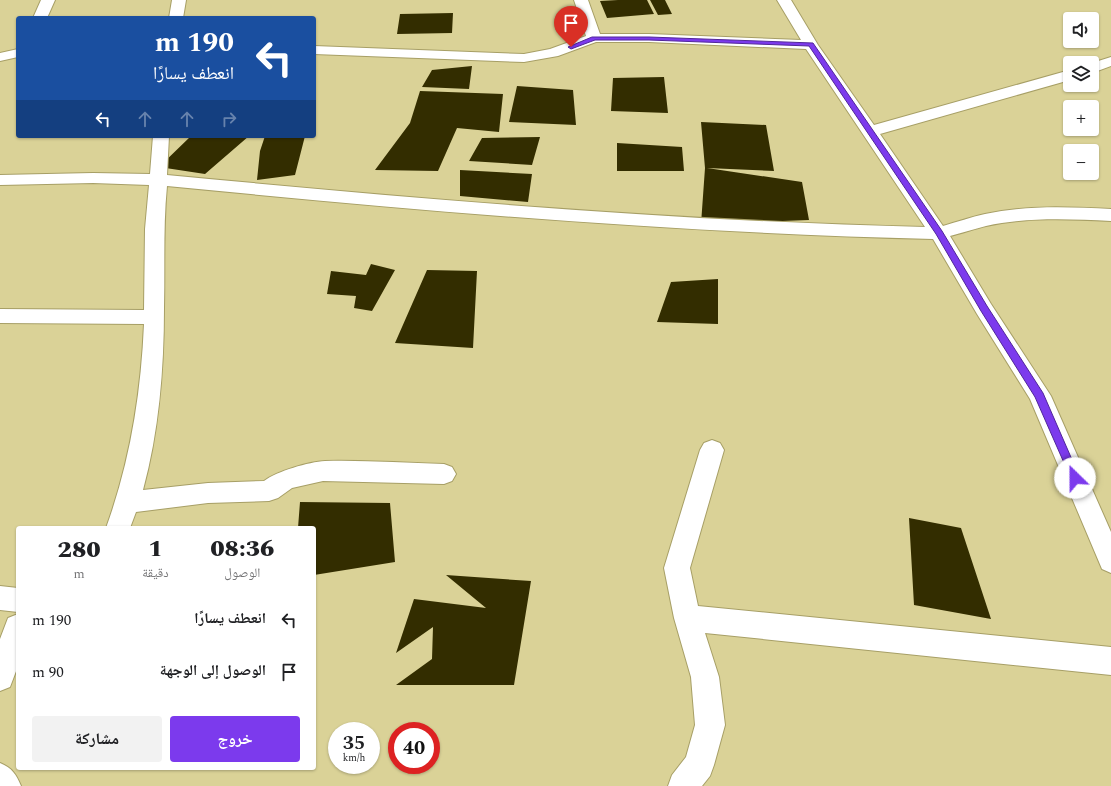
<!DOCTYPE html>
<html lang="ar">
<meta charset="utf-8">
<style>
:root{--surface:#fff;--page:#f2f2f2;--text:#202124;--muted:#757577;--accent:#7c3aed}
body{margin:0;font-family:Spectral,"Noto Naskh Arabic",serif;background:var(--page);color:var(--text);direction:rtl;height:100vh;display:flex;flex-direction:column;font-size:15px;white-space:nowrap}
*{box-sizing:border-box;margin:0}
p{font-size:13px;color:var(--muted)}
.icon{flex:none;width:22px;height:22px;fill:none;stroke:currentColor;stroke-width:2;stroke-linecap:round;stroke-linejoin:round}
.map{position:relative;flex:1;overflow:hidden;direction:ltr}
.drawer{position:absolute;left:16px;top:526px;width:300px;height:244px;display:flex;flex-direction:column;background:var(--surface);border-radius:4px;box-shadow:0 1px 3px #0004;direction:rtl}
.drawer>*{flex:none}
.banner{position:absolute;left:16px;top:16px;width:300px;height:122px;border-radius:4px;box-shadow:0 1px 3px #0004;direction:rtl;background:#1a4fa0;color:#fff;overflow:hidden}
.fabs{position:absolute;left:1063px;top:12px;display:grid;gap:8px}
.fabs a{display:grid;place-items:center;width:36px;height:36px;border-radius:4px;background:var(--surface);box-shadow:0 1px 3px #0004;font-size:20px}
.speed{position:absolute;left:328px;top:722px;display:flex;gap:8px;font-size:20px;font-weight:700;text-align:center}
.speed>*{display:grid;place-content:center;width:52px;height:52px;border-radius:50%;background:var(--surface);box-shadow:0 1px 3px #0004;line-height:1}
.speed small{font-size:10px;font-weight:400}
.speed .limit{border:6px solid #d22;background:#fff;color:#111}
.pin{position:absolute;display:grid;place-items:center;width:34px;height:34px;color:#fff;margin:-41px -17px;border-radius:50% 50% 50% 0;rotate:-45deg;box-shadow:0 0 4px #0007}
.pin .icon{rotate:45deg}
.me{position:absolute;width:44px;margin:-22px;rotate:337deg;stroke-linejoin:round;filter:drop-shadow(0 0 3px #0008)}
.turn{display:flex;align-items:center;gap:14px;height:84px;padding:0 16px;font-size:18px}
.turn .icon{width:52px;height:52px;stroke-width:2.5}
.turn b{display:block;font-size:28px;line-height:34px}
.lanes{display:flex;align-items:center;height:38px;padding:0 16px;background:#0003;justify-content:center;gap:20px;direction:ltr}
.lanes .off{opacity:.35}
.eta{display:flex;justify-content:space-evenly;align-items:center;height:68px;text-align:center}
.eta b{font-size:24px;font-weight:800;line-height:28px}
.action{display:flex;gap:8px;margin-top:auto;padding:8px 16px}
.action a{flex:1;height:46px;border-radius:4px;background:var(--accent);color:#fff;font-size:16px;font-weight:800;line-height:46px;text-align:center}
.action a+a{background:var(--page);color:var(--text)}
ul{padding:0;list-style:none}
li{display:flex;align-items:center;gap:12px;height:52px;padding:0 16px}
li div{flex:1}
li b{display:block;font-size:15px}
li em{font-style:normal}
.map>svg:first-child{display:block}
</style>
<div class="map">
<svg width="1111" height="786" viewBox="0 0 1111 786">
<rect width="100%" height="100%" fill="#dad297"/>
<path fill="#332d00" d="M618,0H647L654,14L607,18L600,1Z
M650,0H665L672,14L658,15Z
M453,13L452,33L397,34L400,14Z
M472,66L469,89L422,87L432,70Z
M664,77L668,113L611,111L613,78Z
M517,86L573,90L576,125L509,122Z
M420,91L503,94L499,132L457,128L438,171L375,170L410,123Z
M701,122L766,125L774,171L707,168L802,182L809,220L701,224L705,168Z
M191,136H249L205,174L159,167Z
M265,136H305L295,175L257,180L260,151Z
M540,137L532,165L469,161L482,138Z
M617,143L682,147L684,171H617Z
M460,170L532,174L528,202L460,196Z
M371,264L395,270L372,311L354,308L356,296L327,294L331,271L366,275Z
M427,270L477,271L473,348L395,343Z
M718,279V324L657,322L671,282Z
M300,502L390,503L395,562L314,575V528H298Z
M909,518L961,528L991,619L914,605Z
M446,575L531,581L514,685H396L432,659L433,627L396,653L414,599L486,608Z"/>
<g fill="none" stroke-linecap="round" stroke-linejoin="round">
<g stroke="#a79f66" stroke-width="2">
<path id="minor" d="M41,0H55L47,18H33Z
M172,0H186L183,18H169Z
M574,0H588L600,34H649L801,40L777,0H791L818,45L874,125L1070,70V80L880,134L943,226C957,222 971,217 985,214C1026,205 1070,207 1111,209V221C1070,219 1026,217 986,226C974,229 962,233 950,236L991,304L1051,396L1111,532V573L1102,569L1030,399L977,314L933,239C677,233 422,211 167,186C163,227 165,267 164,308C164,370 159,431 143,490L208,483L264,481C277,471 309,462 325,461C364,460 404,463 444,464L452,467L456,474L452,481L444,484L323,481L292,488L278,498L269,501L208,503L136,512L130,528H106C130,462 141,394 144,324L0,323V309L144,310L145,229L149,185L93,183L0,185V175L93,173L150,174L153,136H169L167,175C420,199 672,221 925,227L806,49L649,42H596L558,56L524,62L314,54V46L524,54L550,49L586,36Z
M18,49V57L0,61V53Z
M1111,57V66L1092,73V63Z
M712,440L720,443L724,450L690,568L698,606L1111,647V675L705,633L719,677L725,725L714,765L710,776L702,786H668L672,775L686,757L695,725L691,677L674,618L664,568L700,450L704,443Z
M0,586L18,588V612L0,610Z
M18,614V666L10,687L0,691V639L8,618Z
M0,763C12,768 16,774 21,786H0Z"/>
</g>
<use href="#minor" fill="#fff" fill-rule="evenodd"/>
</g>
<path fill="#7c3aed" stroke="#51269a" d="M592,37H649L813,43L942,231L987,306L1043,393L1080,478L1079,481L1075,483L1072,481L1035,397L981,311L936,234L809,46L649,40H595L571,49L568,47Z"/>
</svg>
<div class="fabs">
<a><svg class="icon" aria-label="sound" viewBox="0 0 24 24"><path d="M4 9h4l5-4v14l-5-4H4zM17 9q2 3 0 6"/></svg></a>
<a><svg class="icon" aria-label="layers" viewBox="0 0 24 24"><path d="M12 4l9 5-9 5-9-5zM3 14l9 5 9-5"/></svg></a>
<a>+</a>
<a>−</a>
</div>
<div class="speed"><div>35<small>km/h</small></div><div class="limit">40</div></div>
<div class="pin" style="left:571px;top:47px;background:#d93025"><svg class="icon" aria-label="arrive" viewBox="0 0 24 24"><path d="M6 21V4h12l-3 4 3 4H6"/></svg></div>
<svg class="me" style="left:1075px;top:478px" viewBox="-20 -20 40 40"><circle r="19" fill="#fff"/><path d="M0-13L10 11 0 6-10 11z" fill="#7c3aed"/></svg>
<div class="banner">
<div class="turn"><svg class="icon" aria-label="left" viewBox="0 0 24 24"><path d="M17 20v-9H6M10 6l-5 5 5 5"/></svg><div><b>190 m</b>انعطف يسارًا</div></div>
<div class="lanes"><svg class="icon" aria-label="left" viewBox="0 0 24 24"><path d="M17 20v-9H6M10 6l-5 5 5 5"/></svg><svg class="icon off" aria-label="ahead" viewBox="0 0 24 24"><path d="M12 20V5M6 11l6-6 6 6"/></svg><svg class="icon off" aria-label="ahead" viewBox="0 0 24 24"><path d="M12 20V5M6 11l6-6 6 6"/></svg><svg class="icon off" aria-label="right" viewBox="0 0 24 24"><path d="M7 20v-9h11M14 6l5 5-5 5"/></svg></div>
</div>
<section class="drawer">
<div class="eta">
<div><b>08:36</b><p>الوصول</p></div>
<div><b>1</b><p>دقيقة</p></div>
<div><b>280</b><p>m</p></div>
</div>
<ul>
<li><svg class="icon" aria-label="left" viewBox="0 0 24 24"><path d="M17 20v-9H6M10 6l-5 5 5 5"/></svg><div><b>انعطف يسارًا</b></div><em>190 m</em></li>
<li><svg class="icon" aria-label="arrive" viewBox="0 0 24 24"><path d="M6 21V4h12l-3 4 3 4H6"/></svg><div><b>الوصول إلى الوجهة</b></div><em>90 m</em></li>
</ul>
<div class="action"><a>خروج</a><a>مشاركة</a></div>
</section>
</div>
